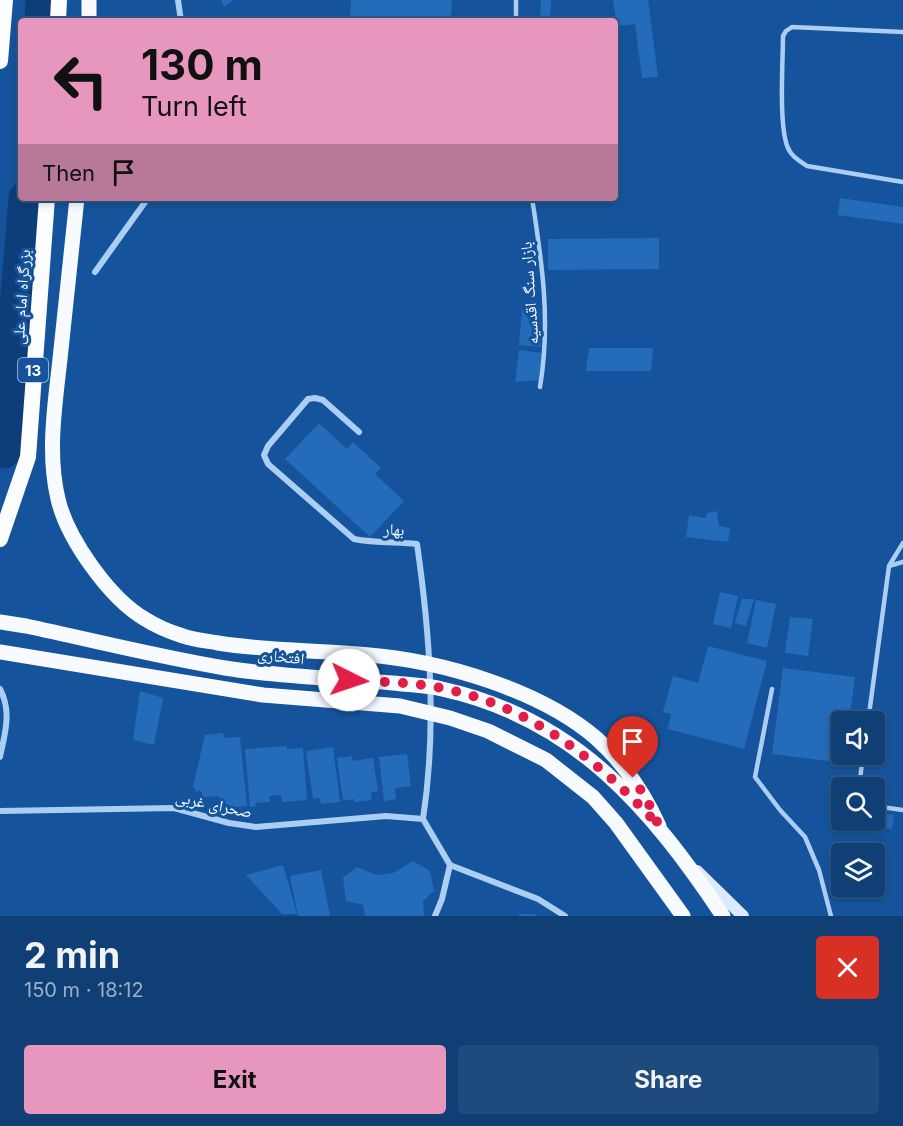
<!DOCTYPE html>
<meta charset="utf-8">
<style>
:root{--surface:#103f75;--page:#1e4a7d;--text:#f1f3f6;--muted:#9cafc5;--line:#305887;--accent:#e797bd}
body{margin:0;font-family:Inter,"Noto Naskh Arabic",sans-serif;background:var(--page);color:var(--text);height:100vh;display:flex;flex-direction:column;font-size:22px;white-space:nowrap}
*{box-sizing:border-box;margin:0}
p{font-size:20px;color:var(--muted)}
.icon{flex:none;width:33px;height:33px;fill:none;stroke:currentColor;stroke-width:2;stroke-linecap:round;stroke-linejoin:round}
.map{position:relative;height:916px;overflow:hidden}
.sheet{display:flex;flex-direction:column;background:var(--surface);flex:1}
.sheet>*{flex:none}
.banner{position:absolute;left:18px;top:18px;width:600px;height:183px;border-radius:6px;box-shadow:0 3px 9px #0003,0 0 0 2px var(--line);background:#e797bd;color:#111;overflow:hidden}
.fabs{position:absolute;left:831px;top:711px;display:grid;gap:12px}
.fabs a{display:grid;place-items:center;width:54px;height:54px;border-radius:6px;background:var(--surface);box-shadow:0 3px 9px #0003,0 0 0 2px var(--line);font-size:30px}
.pin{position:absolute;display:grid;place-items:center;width:51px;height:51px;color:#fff;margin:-62px -26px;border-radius:50% 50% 50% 0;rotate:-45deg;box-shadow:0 0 6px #0007}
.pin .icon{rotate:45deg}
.me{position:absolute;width:66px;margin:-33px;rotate:94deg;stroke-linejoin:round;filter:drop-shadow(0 0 4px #0008)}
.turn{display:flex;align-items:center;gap:21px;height:126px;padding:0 24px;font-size:27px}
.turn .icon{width:78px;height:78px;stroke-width:2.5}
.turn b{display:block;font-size:42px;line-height:51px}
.then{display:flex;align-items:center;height:57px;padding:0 24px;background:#0003;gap:12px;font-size:22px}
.round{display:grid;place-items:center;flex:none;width:63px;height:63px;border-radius:6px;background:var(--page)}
.summary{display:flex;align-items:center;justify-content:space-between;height:102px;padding:0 24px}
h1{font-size:36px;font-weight:700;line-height:45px}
.primary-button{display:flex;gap:12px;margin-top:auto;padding:12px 24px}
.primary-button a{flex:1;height:69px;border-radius:6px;background:var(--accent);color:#111;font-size:24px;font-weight:700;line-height:69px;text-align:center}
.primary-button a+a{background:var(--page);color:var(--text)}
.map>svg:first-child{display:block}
</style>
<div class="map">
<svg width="903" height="916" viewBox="0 0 903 916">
<rect width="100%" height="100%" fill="#15549c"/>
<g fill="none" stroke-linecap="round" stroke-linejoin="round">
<path stroke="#0e3e79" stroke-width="33" d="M41,21L42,0
M4,452L25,198"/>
</g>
<path fill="#246bba" d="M221,0H234L224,6Z
M351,0H452L451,21H350Z
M541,0H551L550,21H540Z
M613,0H648L658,77L642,78L635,24L617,26Z
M840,198L903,207V224L838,215Z
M659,238V269L548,270V239Z
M522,309H540L541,347L519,345Z
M589,348H653L651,371H586Z
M519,350L542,353L541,380L515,382Z
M319,423L347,449L353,442L381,468L375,474L404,501L370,537L285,459Z
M717,511L719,526L730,528L728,542L686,537L689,515L705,518L707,513Z
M720,592L738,596L731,628L713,624Z
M742,599H754L746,626L735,623Z
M756,600L776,604L767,648L747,643Z
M790,617L813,619L808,656L785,653Z
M708,646L767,661L744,749L668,729L671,714L663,712L673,676L698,683Z
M783,668L855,677L849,722H842V754H845L844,763L772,754Z
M140,691L163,698L154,745L133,740Z
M223,733L224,738L240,737L247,806L226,808V802L220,803L219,796L204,797L200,790L197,792L193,786L205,735Z
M287,746V749L303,748L307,800L282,802L281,795L269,796L270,802L255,803L256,806L250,807L245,749Z
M333,747L340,802L321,804L320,798L313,799L306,751Z
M407,754L411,786L395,788L396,799L384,801L379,757Z
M352,756L353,761L373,758L378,791L371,792L372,800L354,802V799L343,801L337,758Z
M874,812L894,815L892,829L873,826Z
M413,861L430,871L434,891L423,901L424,915L422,916H365L363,905L346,901L343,878L357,867L376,875L393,873Z
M283,865L297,914H282L246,875Z
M321,870L330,916H298L290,876Z
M519,914H534L538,916H519Z"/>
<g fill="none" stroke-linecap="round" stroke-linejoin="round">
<path stroke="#accef3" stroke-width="4.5" d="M516,0V21
M903,32L792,27L786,31L783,36C783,61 778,131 789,150C793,158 800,161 807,166L903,182
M532,198C542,262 551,322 540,387
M889,566L903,562
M772,689L755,777L780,810L805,837L819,870L831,916
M868,722L889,566L903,543
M859,788L863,754
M874,806L903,810"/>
<path stroke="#accef3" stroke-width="6" d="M178,0L181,21
M95,272L148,198
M359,432L323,400L315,398L308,399L268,446L264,455L268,464L354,539C374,543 396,542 417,544C430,634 437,728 423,819
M0,689C12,712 5,733 0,757
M0,811L174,808L229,823L256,827L386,816L423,819
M423,819L450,865L442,899L435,916
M450,865L538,899L565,916"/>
<path stroke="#dbeafc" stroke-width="12" d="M697,871L743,916"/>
<path stroke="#f7fbff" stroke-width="15" d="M89,21V0
M77,198C71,252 66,305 60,359C55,405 47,453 58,499C67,538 109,598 145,619C156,626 170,632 183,636C194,640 207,641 218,643C268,651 319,650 369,655C442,661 540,690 596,738C624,763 644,793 659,826
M0,622L26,626C92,640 159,657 225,668C281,677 337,678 393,683C409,685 426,685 442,689C575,718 651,808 723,916
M0,652L263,695L400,706L450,718L488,731L546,760L593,797L616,823L683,916"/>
<path stroke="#fbfdff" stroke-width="16" d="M58,21L59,0
M0,61L5,0
M0,539L28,457L47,198"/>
</g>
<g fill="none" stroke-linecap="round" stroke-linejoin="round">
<path stroke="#e11d48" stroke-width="10" stroke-dasharray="0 18" d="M349,680C379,682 411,682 441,688C531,706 598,760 659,826L647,800L633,778"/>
</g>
<g text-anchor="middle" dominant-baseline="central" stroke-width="6" stroke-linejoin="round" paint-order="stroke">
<rect fill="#15549c" stroke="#b9cce1" stroke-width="1.5" x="18" y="358" width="30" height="24" rx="4.5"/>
<g font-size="15" font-weight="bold" fill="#fff">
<text x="33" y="370">13</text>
</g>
<g font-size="16" fill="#fff" stroke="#15549c">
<text transform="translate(529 293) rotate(-94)">بازار سنگ اقدسیه</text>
<text transform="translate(21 297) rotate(-86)">بزرگراه امام علی</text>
<text transform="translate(394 529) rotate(3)">بهار</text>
<text transform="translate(281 656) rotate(6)">افتخاری</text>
<text transform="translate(214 804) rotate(12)">صحرای غربی</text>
</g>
</g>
</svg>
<div class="fabs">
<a><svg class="icon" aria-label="sound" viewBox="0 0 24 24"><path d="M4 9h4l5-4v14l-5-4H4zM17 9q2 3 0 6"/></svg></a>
<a><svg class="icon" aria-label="search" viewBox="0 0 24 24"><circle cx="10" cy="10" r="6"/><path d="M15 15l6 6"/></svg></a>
<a><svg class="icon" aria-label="layers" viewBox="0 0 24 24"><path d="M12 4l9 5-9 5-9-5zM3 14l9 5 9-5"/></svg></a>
</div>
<div class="pin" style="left:633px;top:778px;background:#d93025"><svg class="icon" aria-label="arrive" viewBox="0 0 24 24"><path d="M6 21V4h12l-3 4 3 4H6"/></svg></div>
<svg class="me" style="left:349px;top:680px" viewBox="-20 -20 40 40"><circle r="19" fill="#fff"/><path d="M0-13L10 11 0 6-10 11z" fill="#e11d48"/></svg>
<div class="banner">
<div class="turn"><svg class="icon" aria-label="left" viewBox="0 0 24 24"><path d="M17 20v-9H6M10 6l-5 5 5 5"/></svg><div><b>130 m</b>Turn left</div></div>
<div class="then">Then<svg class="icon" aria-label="arrive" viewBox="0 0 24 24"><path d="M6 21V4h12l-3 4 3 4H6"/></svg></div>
</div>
</div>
<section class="sheet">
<div class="summary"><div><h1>2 min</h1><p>150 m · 18:12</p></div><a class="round" style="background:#d93025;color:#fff"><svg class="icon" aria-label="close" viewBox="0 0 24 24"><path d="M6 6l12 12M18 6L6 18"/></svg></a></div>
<div class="primary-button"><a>Exit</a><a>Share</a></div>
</section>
